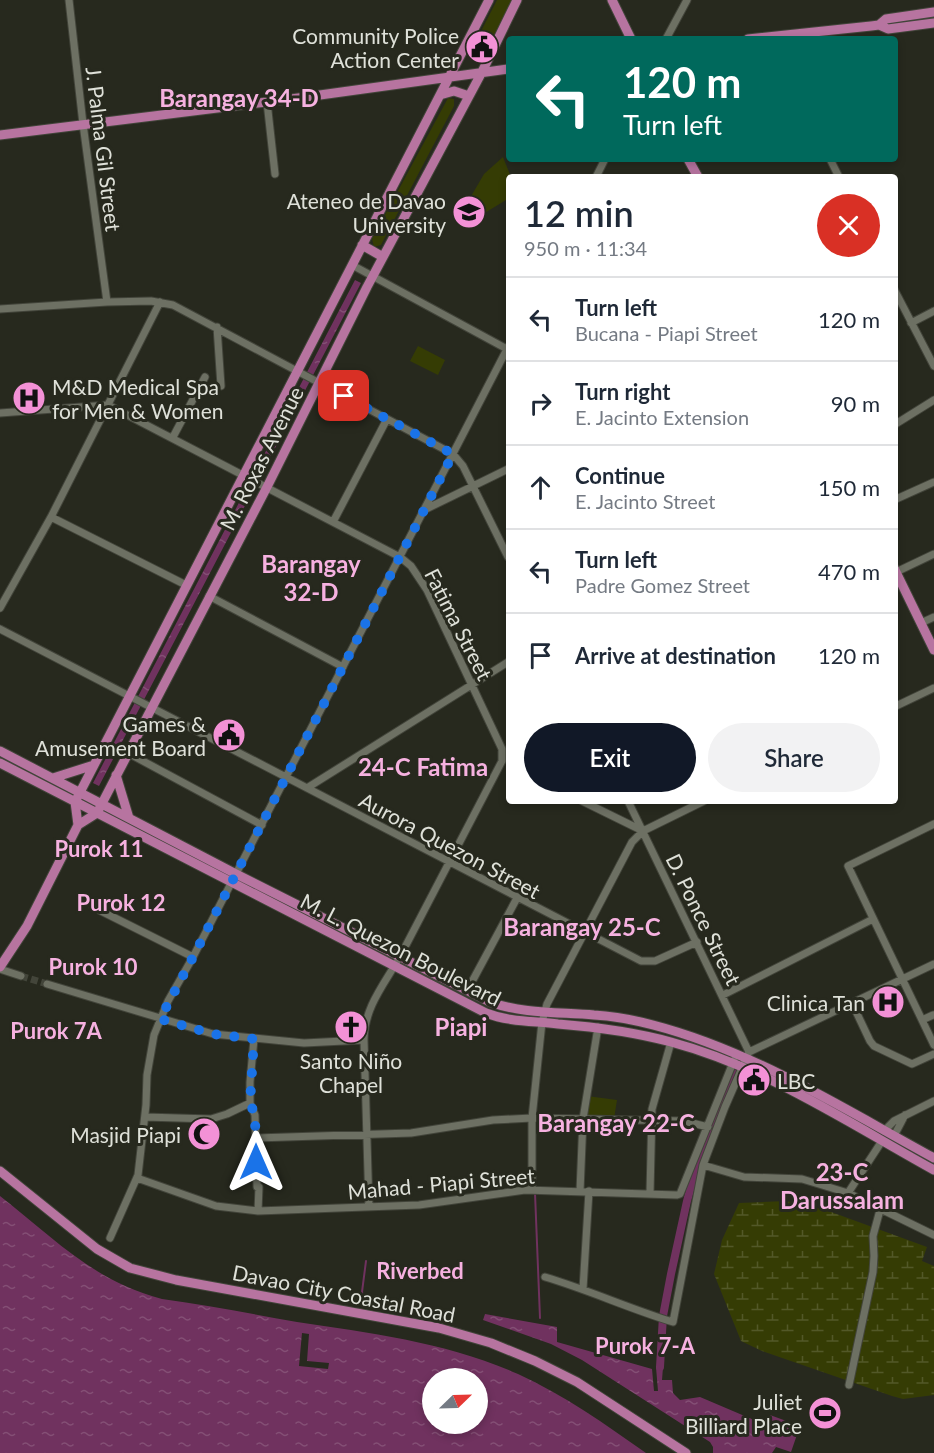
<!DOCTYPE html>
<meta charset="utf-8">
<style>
:root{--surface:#fff;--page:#f2f2f3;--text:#1f2937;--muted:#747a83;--line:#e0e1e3;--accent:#111827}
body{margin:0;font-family:Lato,sans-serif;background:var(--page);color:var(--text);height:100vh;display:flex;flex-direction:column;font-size:22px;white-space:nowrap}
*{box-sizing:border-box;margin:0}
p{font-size:20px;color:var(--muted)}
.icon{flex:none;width:33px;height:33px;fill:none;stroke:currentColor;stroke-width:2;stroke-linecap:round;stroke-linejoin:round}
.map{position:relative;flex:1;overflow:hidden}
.side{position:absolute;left:506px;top:174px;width:392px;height:630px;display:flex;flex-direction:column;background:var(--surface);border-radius:6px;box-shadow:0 3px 9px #0003}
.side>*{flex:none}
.banner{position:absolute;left:506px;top:36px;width:392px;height:126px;border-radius:6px;box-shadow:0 3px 9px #0003;background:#00695c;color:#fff;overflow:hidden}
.needle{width:39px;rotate:67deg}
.tools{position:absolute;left:422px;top:1368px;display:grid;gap:12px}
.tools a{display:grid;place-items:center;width:66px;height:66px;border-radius:50%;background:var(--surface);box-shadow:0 3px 9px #0003;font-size:30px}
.pin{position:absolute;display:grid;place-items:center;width:51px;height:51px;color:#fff;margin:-26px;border-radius:12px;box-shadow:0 3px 9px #0006}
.me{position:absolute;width:66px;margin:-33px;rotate:0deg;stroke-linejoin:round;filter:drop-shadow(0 0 4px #0008)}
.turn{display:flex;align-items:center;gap:21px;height:126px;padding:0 18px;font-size:27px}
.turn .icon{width:78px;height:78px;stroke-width:2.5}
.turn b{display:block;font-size:42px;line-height:51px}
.round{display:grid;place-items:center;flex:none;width:63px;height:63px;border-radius:32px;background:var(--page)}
.headline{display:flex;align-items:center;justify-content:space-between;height:102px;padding:0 18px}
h1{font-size:36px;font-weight:600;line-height:45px}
.cta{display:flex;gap:12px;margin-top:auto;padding:12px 18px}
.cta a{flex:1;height:69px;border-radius:36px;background:var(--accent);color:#fff;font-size:24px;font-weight:600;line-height:69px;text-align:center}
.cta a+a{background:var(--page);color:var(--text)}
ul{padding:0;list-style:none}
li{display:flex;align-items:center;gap:18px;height:84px;padding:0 18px;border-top:2px solid var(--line)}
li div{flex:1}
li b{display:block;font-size:22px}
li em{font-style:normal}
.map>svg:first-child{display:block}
</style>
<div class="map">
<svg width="934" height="1453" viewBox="0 0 934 1453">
<defs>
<pattern id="wetland-marsh" width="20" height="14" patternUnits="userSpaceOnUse" patternTransform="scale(1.5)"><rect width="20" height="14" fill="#353c04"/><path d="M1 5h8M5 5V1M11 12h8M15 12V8" fill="none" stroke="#525828"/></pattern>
<pattern id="water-ripples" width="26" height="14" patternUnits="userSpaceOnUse" patternTransform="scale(1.5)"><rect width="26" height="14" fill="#70325f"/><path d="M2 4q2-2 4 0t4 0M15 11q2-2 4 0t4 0" fill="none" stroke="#844f75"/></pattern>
</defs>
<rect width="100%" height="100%" fill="#27291e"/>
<path fill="url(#wetland-marsh)" d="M786,1201L823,1209L927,1247L922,1261L934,1266V1395L903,1399L892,1396L762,1351L741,1341L714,1274L722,1240L739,1203Z"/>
<path fill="#353c04" d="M497,0H512L490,43L478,37Z
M448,98L454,99V106L381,245L374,247L372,239Z
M503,157L511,177H508L506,200L470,222L459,217L484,174Z
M418,346L445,360L438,375L410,361Z
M587,1096L617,1100L614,1119L584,1115Z"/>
<path fill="url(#water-ripples)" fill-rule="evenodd" d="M355,280L361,283L99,786L93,783Z
M0,1196C54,1238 93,1281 162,1299C208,1305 252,1314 297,1322C371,1333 449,1343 518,1374C564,1395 605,1424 646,1453H0ZM432,1378H477V1424H432Z
M485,1314L557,1327V1342L652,1369L654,1391H658L656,1367H663L662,1380H672L673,1393L680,1400L700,1397L766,1425L770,1415L800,1426L791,1452L776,1447L772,1453H713V1447L710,1442L582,1360L551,1344L483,1320Z"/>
<path fill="#27291e" d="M302,1333L309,1334L307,1361L329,1363L328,1369L299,1366Z"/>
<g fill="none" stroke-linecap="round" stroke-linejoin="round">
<path stroke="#70325f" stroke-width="2" d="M535,1193L540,1318
M358,1296L362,1292
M363,1297L362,1292L366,1261"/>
<path stroke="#70325f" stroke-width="8" d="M660,1367L663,1316L671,1274L687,1201L696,1169L736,1070"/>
<path stroke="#43453a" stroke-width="7" stroke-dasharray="7 3.5" stroke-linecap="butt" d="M21,976L47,984"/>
<g stroke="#42443a" stroke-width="9">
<path id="minor" d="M69,0L83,124L107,302
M666,39L687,0
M267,102L275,174
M830,159L839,177
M596,177L605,159
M352,265L507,349
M894,289L934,366
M0,309L107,302L151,301L173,305L453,454L463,466L508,557
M911,323L934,311
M217,327L221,386
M108,405L400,557L411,566L427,590L502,749V761C469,824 437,886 404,949C389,979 364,1004 364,1040L369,1207
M0,413L108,405
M894,425L934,400
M173,437L205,377
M894,500L934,482
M424,510L508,469
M51,517L186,585
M333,522L387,419
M894,573L934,554
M209,596L343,667
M0,608L51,517L160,302
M921,623L934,617
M0,629L641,961H655L697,942
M894,707L934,688
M128,753L262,825
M307,788L508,662
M582,801L643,831
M628,801L749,1052
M934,824L848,866L934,1045
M93,907L193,957
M0,969L21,976
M47,984L213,1034L304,1043L364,1040
M467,991L517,898
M723,995L873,919
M852,1003L870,1041L874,1046L912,1064L934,1054
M922,1020L933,1015
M254,1039L250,1082V1103L255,1115L257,1187H259L258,1211
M749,1052L934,964
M145,1117L211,1119L227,1114L250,1103
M884,1131L894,1121L934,1101
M894,1136L905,1115
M256,1138L411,1133L493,1120L532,1118L684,1121L708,1127
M703,1165L744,1177L802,1179L822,1185L848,1193L934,1235
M137,1178L216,1206L258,1211L419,1205L525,1190L677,1195L680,1194L734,1060
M532,1190V1118L542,1022L547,1004L632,842L643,831L704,801
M580,1191L583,1119L598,1027
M650,1193L652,1109L671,1042
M848,1193L882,1141
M110,1238L138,1175L146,1105L147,1075L154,1035L168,1001L193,957L508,347
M545,1277C589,1290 630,1309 673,1322L703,1165L725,1107L749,1052
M583,1289L589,1191
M849,1385L873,1272L874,1256L873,1236L880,1210"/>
</g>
<g stroke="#42443a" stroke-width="11">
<path id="major" d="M612,0L631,39
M879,25L888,29L934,23
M748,39L871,26L879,25L886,19L934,12
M440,95L454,91L469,96
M0,135L291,99L508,69
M688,159L698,177
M362,245L383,257
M894,568L934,650
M0,751L236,874L490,1002C523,1014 560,1012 594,1015C614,1016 634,1020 653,1025C753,1051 844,1109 934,1158
M0,763L486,1013C509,1022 533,1021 558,1024C596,1027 634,1032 671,1042C765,1067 849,1123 934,1170
M116,775L129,818
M53,778L94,765
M78,825L75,802L489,0
M0,967L27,926L78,825L97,813L267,487L367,287L482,72L517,0
M0,1171L97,1249L130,1268L176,1280L439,1328L491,1343L535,1361L577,1382L686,1453"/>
</g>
<use href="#minor" stroke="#6d7063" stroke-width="7"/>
<use href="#major" stroke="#b774a0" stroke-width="9"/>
</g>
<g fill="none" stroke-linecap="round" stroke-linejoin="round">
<path stroke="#1a73e8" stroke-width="10" stroke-dasharray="0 18" d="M256,1162L255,1115L250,1103L254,1039L213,1034L160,1019L193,957L453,454L344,396"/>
</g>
<defs>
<g id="civic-disc" transform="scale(1.725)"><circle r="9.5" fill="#f391d6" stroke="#27291e"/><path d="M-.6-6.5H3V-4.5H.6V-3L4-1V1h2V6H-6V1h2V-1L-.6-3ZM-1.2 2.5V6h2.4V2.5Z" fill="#111"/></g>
<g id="university-disc" transform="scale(1.725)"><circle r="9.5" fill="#f391d6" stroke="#27291e"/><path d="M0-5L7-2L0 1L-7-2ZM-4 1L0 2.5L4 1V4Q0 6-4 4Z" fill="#111"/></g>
<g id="hospital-disc" transform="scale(1.725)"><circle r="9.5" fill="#f391d6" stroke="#27291e"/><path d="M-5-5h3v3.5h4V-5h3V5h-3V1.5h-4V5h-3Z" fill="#111"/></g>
<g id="church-disc" transform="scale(1.725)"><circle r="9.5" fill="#f391d6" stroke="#27291e"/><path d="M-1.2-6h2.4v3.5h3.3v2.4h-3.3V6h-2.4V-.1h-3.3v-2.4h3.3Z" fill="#111"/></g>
<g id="mosque-disc" transform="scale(1.725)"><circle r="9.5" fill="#f391d6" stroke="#27291e"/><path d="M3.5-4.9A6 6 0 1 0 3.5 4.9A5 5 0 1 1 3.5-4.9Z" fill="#111"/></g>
<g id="stadium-disc" transform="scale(1.725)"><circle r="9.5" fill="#f391d6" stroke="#27291e"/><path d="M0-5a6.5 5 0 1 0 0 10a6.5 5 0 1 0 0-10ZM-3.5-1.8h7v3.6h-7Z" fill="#111"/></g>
</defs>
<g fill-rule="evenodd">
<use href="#civic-disc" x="482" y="47"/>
<use href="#university-disc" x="469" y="212"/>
<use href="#hospital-disc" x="29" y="398"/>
<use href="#civic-disc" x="229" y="735"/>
<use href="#hospital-disc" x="888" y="1002"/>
<use href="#church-disc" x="351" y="1027"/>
<use href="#civic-disc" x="754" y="1080"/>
<use href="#mosque-disc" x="204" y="1134"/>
<use href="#stadium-disc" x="825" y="1413"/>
</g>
<g text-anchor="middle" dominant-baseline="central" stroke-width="6" stroke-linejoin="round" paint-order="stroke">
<g font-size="21" fill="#dfe1d9" stroke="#27291e" text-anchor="end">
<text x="459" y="35">Community Police<tspan x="459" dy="24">Action Center</tspan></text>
<text x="446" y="200">Ateneo de Davao<tspan x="446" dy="24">University</tspan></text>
<text x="52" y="386" text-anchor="start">M&amp;D Medical Spa<tspan x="52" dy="24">for Men &amp; Women</tspan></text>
<text x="206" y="723">Games &amp;<tspan x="206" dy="24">Amusement Board</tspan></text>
<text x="865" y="1002">Clinica Tan</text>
<text x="351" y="1060" text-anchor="middle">Santo Niño<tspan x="351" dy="24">Chapel</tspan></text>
<text x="777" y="1080" text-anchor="start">LBC</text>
<text x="181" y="1134">Masjid Piapi</text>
<text x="802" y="1401">Juliet<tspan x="802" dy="24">Billiard Place</tspan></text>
</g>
<g font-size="21" fill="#dfe1d9" stroke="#27291e">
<text transform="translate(104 149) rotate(83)">J. Palma Gil Street</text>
<text transform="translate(261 458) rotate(-63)">M. Roxas Avenue</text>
<text transform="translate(459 624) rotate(63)">Fatima Street</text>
<text transform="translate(450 845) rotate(28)">Aurora Quezon Street</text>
<text transform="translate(704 919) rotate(64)">D. Ponce Street</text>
<text transform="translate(401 949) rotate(27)">M. L. Quezon Boulevard</text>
<text transform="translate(441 1183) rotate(-5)">Mahad - Piapi Street</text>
<text transform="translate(344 1293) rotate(11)">Davao City Coastal Road</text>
</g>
<g font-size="22" font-weight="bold" fill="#f6b1e0" stroke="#27291e">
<text x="99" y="848">Purok 11</text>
<text x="121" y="902">Purok 12</text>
<text x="93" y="966">Purok 10</text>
<text x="56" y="1030">Purok 7A</text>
<text x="420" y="1270">Riverbed</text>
<text x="645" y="1345">Purok 7-A</text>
</g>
<g font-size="24" font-weight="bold" fill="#f6b1e0" stroke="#27291e">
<text x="239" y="97">Barangay 34-D</text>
<text x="311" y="563">Barangay<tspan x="311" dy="28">32-D</tspan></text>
<text x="423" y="766">24-C Fatima</text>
<text x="582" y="926">Barangay 25-C</text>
<text x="461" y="1026">Piapi</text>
<text x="616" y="1122">Barangay 22-C</text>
<text x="842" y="1171">23-C<tspan x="842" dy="28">Darussalam</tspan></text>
</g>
</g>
</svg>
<div class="tools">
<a><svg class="needle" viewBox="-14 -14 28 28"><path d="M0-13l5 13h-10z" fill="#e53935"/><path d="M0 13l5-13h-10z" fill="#747a83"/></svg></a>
</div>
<div class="pin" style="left:344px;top:396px;background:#d93025"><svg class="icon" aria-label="arrive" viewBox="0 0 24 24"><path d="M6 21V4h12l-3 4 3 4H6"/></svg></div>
<svg class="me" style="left:256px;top:1162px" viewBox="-20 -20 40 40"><path d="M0-17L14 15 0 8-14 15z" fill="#1a73e8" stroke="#fff" stroke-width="4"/></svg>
<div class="banner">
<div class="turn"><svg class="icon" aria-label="left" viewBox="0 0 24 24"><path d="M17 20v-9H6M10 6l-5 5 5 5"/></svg><div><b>120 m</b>Turn left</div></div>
</div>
<section class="side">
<div class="headline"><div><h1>12 min</h1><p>950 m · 11:34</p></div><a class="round" style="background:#d93025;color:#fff"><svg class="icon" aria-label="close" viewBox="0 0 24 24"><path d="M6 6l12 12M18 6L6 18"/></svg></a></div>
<ul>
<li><svg class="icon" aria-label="left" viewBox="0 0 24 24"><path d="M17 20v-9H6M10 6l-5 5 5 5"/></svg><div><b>Turn left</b><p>Bucana - Piapi Street</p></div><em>120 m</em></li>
<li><svg class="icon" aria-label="right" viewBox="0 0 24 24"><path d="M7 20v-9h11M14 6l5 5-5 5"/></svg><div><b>Turn right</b><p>E. Jacinto Extension</p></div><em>90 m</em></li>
<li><svg class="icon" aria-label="ahead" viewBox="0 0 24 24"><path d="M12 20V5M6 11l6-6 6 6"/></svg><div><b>Continue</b><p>E. Jacinto Street</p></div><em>150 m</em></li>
<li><svg class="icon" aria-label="left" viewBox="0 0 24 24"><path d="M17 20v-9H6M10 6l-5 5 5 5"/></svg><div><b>Turn left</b><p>Padre Gomez Street</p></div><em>470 m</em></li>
<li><svg class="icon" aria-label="arrive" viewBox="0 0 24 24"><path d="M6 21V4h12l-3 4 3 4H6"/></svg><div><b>Arrive at destination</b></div><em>120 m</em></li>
</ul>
<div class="cta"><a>Exit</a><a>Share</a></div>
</section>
</div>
